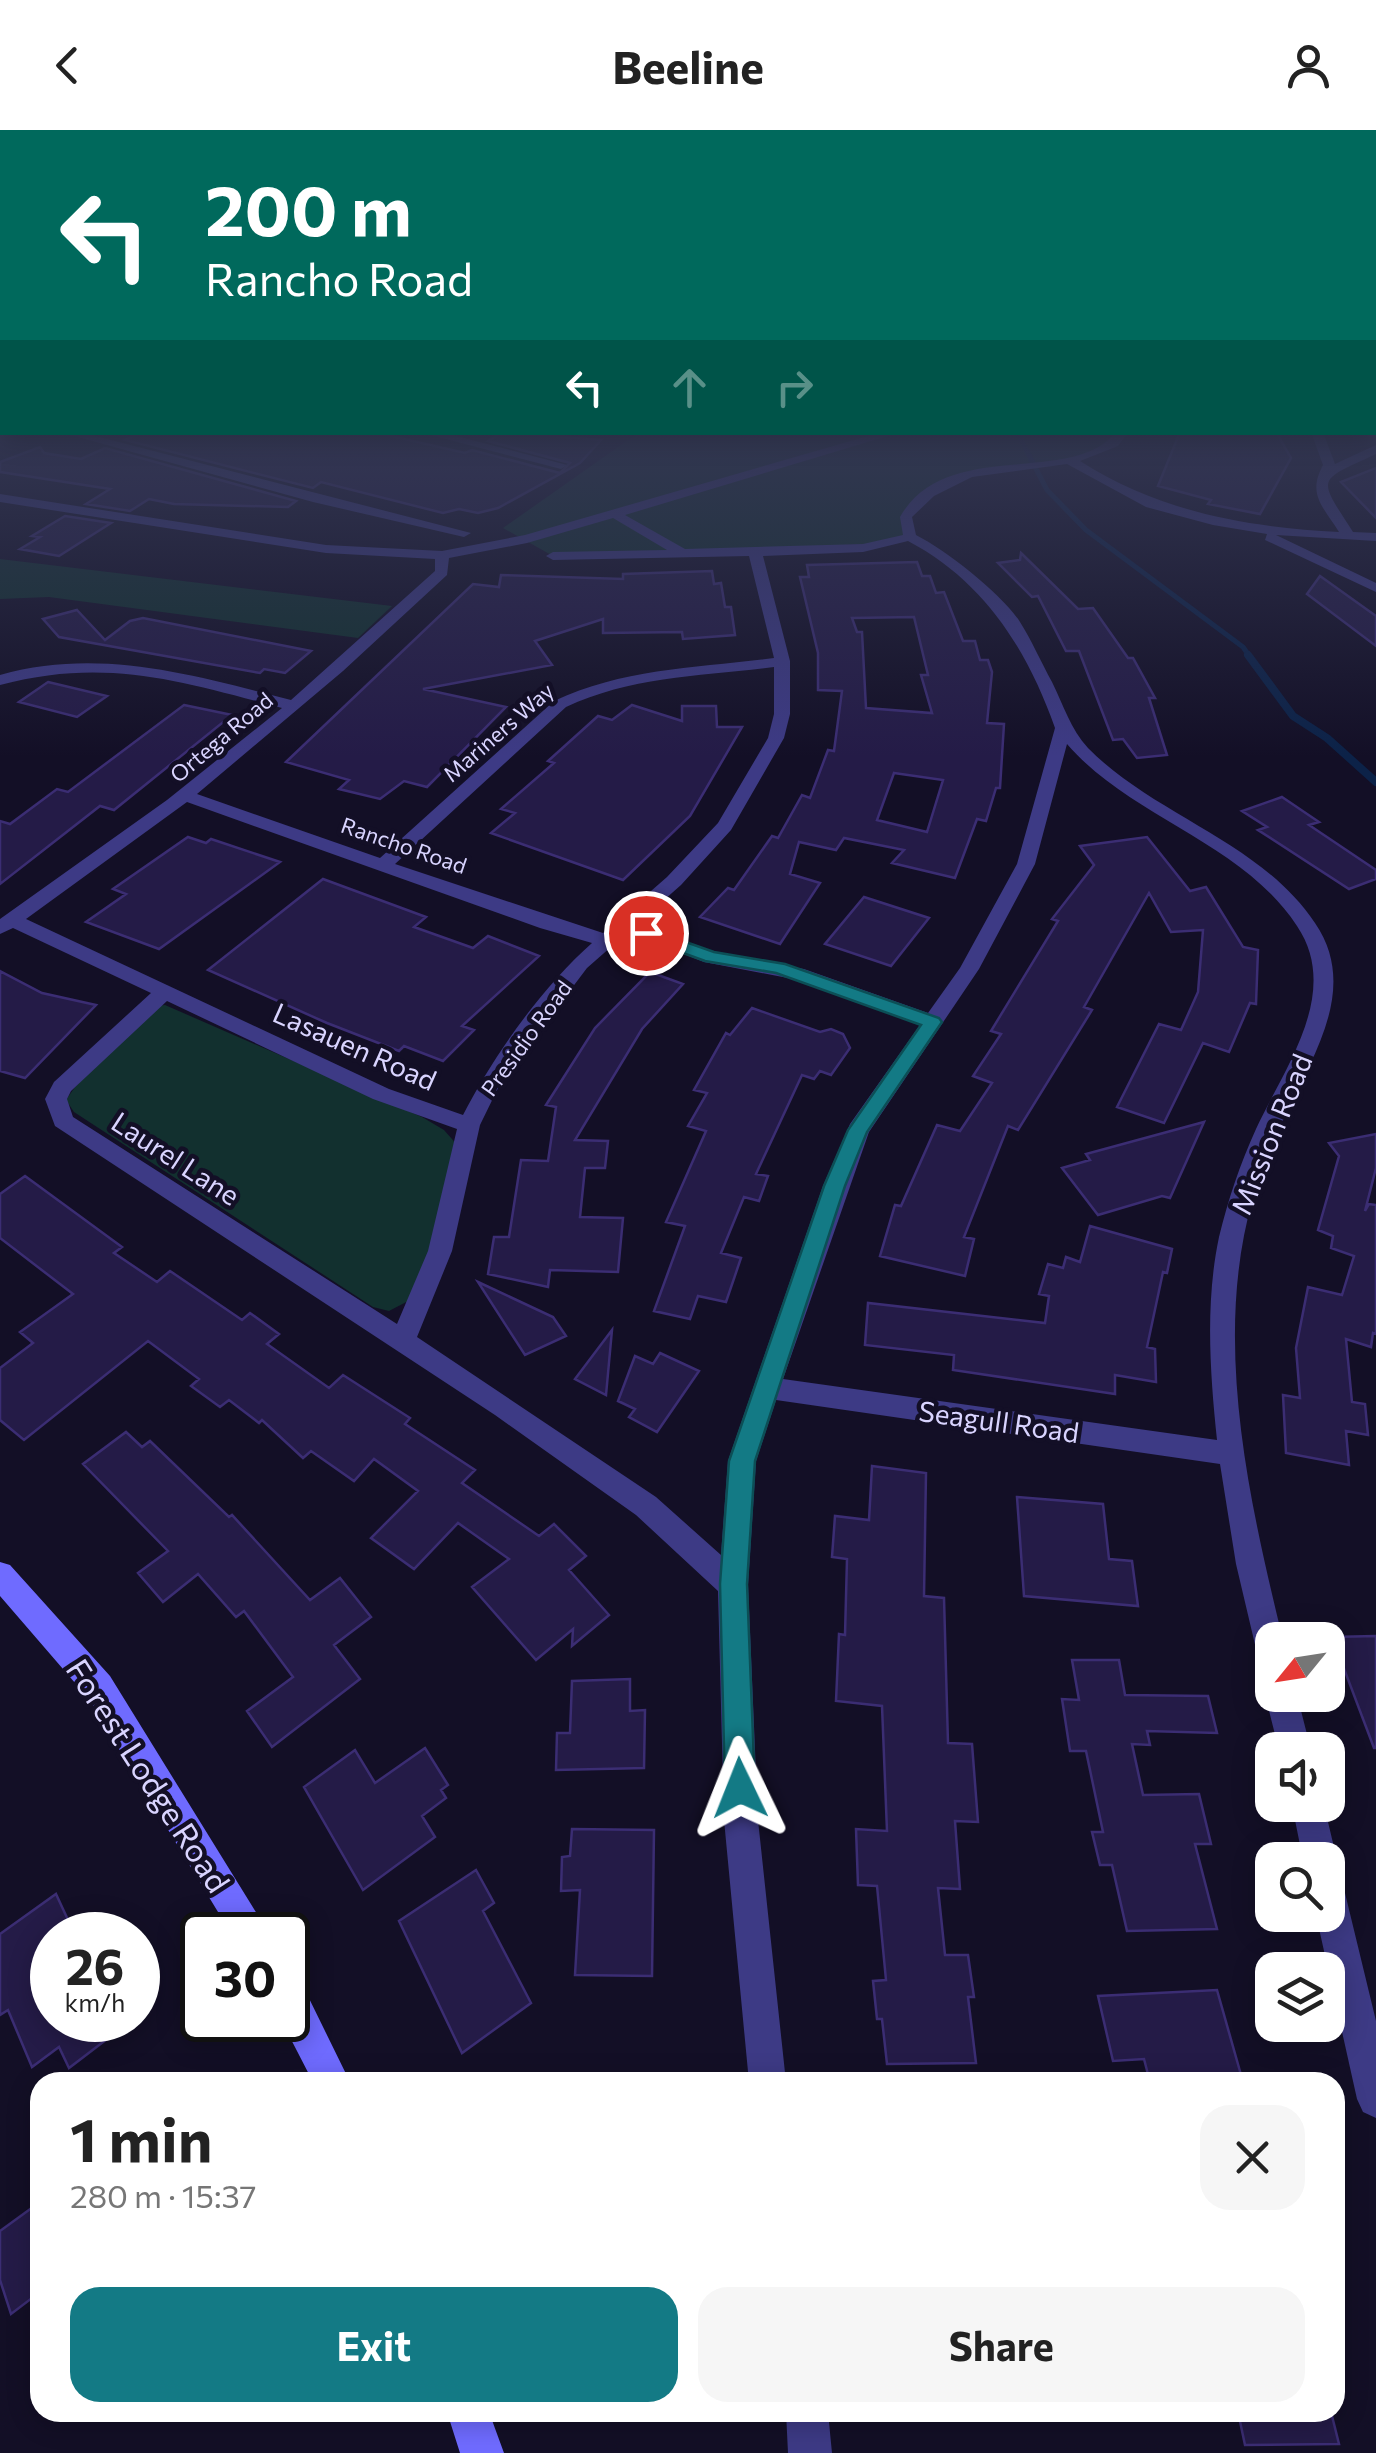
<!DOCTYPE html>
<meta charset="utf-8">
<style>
:root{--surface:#fff;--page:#f6f6f6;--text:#222;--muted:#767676;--accent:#137a85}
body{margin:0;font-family:Commissioner,sans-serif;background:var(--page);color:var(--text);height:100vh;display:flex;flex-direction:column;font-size:38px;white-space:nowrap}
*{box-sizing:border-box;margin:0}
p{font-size:32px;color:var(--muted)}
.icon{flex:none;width:55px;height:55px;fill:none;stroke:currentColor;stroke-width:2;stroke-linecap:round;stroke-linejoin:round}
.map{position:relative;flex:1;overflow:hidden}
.drawer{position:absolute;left:30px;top:1942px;width:1315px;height:350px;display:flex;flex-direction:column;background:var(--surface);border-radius:30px;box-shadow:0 5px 25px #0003}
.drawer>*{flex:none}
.hud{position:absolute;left:0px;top:0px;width:1378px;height:305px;box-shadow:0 5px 25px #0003;background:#00695c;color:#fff;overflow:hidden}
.needle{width:65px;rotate:240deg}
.tools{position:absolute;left:1255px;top:1492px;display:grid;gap:20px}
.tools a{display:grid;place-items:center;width:90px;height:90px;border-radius:20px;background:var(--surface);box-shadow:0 5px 25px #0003;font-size:50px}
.speed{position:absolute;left:30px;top:1782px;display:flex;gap:20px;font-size:50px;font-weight:700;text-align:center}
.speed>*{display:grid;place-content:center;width:130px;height:130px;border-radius:50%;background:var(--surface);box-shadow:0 5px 25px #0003;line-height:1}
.speed small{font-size:25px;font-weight:400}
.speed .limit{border:5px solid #111;border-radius:15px;background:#fff;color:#111}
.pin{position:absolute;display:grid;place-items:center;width:85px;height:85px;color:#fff;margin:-42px;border:5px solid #fff;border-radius:50%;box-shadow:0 2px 10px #0007}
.me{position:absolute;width:110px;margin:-55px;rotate:358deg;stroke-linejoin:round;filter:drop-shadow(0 0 8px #0008)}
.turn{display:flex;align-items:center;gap:35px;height:210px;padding:0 40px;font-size:45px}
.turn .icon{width:130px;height:130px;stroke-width:2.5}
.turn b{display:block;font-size:70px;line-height:85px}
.lanes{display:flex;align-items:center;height:95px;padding:0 40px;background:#0003;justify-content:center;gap:50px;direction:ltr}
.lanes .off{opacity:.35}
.round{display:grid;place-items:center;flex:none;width:105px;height:105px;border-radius:30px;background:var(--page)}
.headline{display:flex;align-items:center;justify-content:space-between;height:170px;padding:0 40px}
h1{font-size:60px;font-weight:700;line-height:75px}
.button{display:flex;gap:20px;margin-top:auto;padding:20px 40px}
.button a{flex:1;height:115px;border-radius:30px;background:var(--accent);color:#fff;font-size:40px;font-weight:700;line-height:115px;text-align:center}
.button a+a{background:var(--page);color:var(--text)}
header{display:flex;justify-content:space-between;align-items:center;height:130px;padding:0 40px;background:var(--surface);font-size:45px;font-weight:700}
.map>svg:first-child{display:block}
</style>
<header><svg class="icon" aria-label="back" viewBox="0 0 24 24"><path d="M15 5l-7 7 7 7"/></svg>Beeline<svg class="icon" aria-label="person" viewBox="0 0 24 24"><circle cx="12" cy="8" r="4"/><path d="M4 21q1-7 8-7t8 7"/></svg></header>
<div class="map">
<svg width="1376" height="2323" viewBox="0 0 1376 2323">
<rect width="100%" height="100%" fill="#130f26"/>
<path fill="#12302f" d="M638,303H1123L1122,307L1070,330L966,345L910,380V401L894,413L553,426L503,398Z
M0,429L392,476L358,508L49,467L0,469Z
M165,875L422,987L444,1000L459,1017L425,1137L412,1169L389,1181L373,1177L74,982L66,970L75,957L157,876Z"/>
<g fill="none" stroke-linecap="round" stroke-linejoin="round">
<path stroke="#0c2248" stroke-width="5" d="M1017,302L1047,360L1086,400L1243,517L1250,527"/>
<path stroke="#0c2248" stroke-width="8" d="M1248,525L1293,586L1327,608L1376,652"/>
</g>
<path fill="#241b47" stroke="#3b2d73" stroke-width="2.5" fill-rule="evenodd" d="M142,302H374L465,323L472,320L560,343L570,333L488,311L503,302L601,310L580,333L498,378L478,383L459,379L443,383L321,352L313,358L125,310Z
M1180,302H1276L1291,328L1260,384L1208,374L1211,370L1158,356Z
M40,317L44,323L81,329L105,318L296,371L288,377L174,374L149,369L130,381L86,374L110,359L0,342V332Z
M1376,338V388L1341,352Z
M65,386L111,393L59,426L20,419L40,407L32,406Z
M1021,423L1078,479L1093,478L1128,528H1133L1155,568H1149L1167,625L1137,628L1123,609L1113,610L1079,521H1066L1038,466L1032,467L998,433L1020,430Z
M917,432L922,446H930L936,463L944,462L963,511H975L980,530H988L992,542L987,593L1004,594L1000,658H996L986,691L977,689L955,748L892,733L904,720L844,708L836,720L799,712L790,744L820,753L780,814L700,787L728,758L734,760L772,706L778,708L802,665L810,668L828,620L834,621L842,561L818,560V523L800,447H809L807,435ZM914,487L928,545H921L932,583L866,578L862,502H857L852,488ZM894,643L943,650L927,702L877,690Z
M712,441L714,454L721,453L725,477H731L735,505L683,509L682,502L603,503V489L535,511L552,535L423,559L506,577L427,657L404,651L380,669L339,659L349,650L286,632L473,454L499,457L501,445L623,449V444Z
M1320,446L1376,486V516L1307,464Z
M77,480L105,510L130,491L143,488L311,521L285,543L264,539L260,543L59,507L43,489Z
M48,552L107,566L77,587L19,572Z
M184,575L232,585L114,680L100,676L0,754V691L10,694L57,659L68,662Z
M632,575L682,591V576H716L717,597H742L690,686L623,750L491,703L515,683L501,679L554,633L548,631L598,586L612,590Z
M1282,667L1319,692L1309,695L1376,740V749L1349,759L1258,700L1267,697L1242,681Z
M188,707L206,713L211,709L280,732L159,819L86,792L126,764L113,759Z
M1147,707L1190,761L1206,757L1243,817L1258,820L1256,874L1250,873L1229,922L1203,913L1164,993L1117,977L1159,894L1181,900L1198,862L1203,800L1171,802L1149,763L1084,877L1092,880L1018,1000L1008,996L964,1107L974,1109L965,1146L880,1126L895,1075L901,1076L937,995L960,1001L992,953L973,946L1001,904L991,901L1058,791L1052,789L1094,735L1080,716Z
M323,749L426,787L414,797L473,818L488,806L539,826L462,896L474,900L443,931L404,916L399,921L327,893L208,840Z
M864,767L929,788L891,836L825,814Z
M0,841L42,863L96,875L25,948L0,941Z
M650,842L683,854L642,899L575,1010L608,1011L605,1038H585L580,1087L623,1088L618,1142L550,1140L548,1157L488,1144L494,1107H509L521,1030L548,1031L556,977L546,975L595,898Z
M752,878L820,902L831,899L843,904L850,918L831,945L820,941L814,949L802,945L756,1044L768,1046L759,1071L744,1067L721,1123L741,1128L726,1172L698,1166L690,1189L654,1181L685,1096L666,1092L706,1001L688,996L707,963L694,960L726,903L730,905Z
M1204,992L1170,1068L1162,1066L1098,1085L1062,1038L1090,1030L1086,1024Z
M1376,1004V1038L1365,1081L1369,1074L1376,1075V1204L1373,1203L1371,1217L1346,1209L1352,1272L1365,1274L1368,1305L1346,1301L1349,1335L1286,1323L1283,1265L1300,1268L1296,1218L1308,1157L1342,1165L1354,1126L1331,1118L1333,1106L1318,1100L1339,1026L1329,1013Z
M25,1046L122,1117L114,1123L157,1152L170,1141L242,1190L250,1183L279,1204L267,1214L329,1258L343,1245L410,1288L405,1294L475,1340L462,1353L539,1406L554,1394L586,1426L569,1440L609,1485L572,1516L573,1499L536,1530L472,1457L509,1429L458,1393L414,1439L371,1408L418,1361L374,1329L354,1351L311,1321L303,1328L262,1290L259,1293L229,1270L220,1277L191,1256L199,1249L148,1211L24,1310L0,1290V1238L33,1213L20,1202L73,1164L0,1108V1064Z
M1090,1096L1172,1119L1167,1143L1163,1142L1147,1217L1155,1219L1156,1252L1115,1245V1264L953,1240L954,1225L865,1215L868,1173L1045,1193L1049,1166L1039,1164L1048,1134L1063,1138L1066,1127L1080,1132Z
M478,1152L553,1187L566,1206L525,1225Z
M612,1200L606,1265L575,1249Z
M660,1223L699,1241L657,1302L629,1287L635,1279L618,1271L635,1226L653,1234Z
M126,1302L142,1317L150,1311L229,1387L232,1385L310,1470L340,1448L371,1487L334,1515L360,1549L272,1617L247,1581L293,1547L244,1481L236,1487L198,1444L163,1472L138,1443L168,1421L83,1334Z
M872,1336L926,1343L924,1466L944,1468L948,1613L972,1614L978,1692L955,1691L960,1759L938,1758L945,1825H968L974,1867H968L976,1933L887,1934L882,1889H877L873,1851L886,1850L877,1756L858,1755L856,1699L887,1701L882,1576L836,1571L839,1504L845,1505L847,1429L832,1427L835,1386L869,1390Z
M1017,1367L1103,1374L1109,1429L1132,1431L1138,1476L1024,1466Z
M1376,1506V1618H1374L1332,1507Z
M1072,1530H1119L1125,1565L1208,1566L1217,1603L1147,1601L1150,1615L1132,1614L1143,1665L1199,1664L1211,1714H1195L1217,1799L1127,1801L1112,1735H1100L1092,1702H1103L1086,1621H1070L1062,1569L1079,1570Z
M630,1549V1581L645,1580L644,1638L556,1640L557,1603H570L572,1551Z
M425,1618L448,1655L441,1660L446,1668L422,1686L435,1707L363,1760L304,1657L355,1620L375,1653Z
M572,1699L654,1700L652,1846L575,1845L580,1760L561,1761L562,1727L570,1726Z
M476,1740L494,1773L483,1781L531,1873L462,1923L399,1791Z
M56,1764L75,1805H52V1890H132L69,1938L59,1917L32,1937L8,1880L0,1885V1804Z
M1217,1860L1243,1952H1150L1144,1929L1113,1931L1098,1866Z
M40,2072V2162L11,2184L0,2150V2101Z
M1238,2282H1331L1339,2314L1245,2315Z"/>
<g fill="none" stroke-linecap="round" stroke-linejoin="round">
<path fill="#3d3a85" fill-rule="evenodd" d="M60,302H80L471,403L464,407L313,372Z
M419,302H441L567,335L561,339Z
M882,302H901L625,385L685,419L863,414L903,405L900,387C946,306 1071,358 1116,302H1128L1118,316L1080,331C1160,382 1246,397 1339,402C1323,376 1307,365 1323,335L1311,302H1323L1335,334L1376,315V324C1316,352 1317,346 1353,402L1376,403V411L1276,405L1376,453V462L1265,410L1267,404L1213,395L1146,377L1067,334L972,347L934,366L912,387L916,405C947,421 1001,463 1020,492C1032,511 1041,532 1052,552C1064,576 1070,598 1088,618C1155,686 1260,711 1315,793C1359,857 1314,924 1286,984C1273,1011 1262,1039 1253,1068C1212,1210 1249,1370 1283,1510H1272V1544L1261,1540L1236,1434L1220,1334L776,1270L756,1331L748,1455L758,1690L786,1952H749L724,1690L718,1461L636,1385L495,1285L55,996L45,969L54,952L151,863L13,798L0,804V789L167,670L282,578C180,551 106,527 0,555V545C100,517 193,545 291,570L435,441V429L326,423L0,372V364L326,415L442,421L525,405ZM613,388L667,420L553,422L546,426L553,430L749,426L774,528C698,538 624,538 554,571L380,728L197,664L343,541L447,445L449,428L527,413ZM908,411C984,451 1027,519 1055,598L1017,734L960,838L928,883L804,839L715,823L638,793L681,755L731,700L784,608L790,584V531L763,426L863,422ZM774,537V584L768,608L718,693L667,747L603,803L395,734L566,577C632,546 703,546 774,537ZM1067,614C1131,688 1242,712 1297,796C1342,863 1284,938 1256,999C1240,1034 1228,1070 1219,1107C1205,1173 1210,1243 1217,1310L783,1249L869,1002L979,839L1035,734ZM187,672L540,798L592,813C543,856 493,926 463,985L389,959L26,789ZM628,802L704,832L793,849L920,895L850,994L823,1056L728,1331L721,1425L656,1367L417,1207L452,1121L480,995L501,952L587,838ZM167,871L373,969L457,999L428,1121L397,1194L73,987L67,969L71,961Z
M1272,1553V1565H1297L1311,1620H1279L1265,1565Z
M1292,1675H1324L1337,1730L1332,1742L1328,1744V1730H1303Z
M1328,1746L1340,1751L1345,1763L1376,1891V1988L1363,1982L1357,1969L1316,1785H1328Z
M786,2282H828L832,2323H788Z"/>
<path fill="#6f6bff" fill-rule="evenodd" d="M0,1432L10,1435L110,1546L270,1805H232L88,1568L0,1466Z
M288,1847L301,1852L350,1952H313L281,1890H288Z
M447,2282H489L504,2323H460Z"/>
</g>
<linearGradient id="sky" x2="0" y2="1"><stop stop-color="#0a0815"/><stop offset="0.48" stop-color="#333752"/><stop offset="1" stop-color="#333752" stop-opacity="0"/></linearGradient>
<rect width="1376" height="627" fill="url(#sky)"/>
<path fill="#137a85" stroke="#0c4f56" stroke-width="2.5" d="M646,798L714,822L785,834L939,888L942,892L867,1002L845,1056L755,1331L747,1454L755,1658L751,1669L740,1673L729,1669L725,1658L720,1454L729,1331L824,1056L848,1000L921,895L776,843L705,831L639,807V799Z"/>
<g text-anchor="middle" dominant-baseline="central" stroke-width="9" stroke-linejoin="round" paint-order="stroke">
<g font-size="22" fill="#d9d4ff" stroke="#130f26">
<text transform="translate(498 602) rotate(-41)">Mariners Way</text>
<text transform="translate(221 607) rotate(-40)">Ortega Road</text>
<text transform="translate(404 715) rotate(19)">Rancho Road</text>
<text transform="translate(526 908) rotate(-54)">Presidio Road</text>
</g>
<g font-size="28" fill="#d9d4ff" stroke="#130f26">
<text transform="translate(355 916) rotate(24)">Lasauen Road</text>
<text transform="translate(1271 1004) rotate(-68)">Mission Road</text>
<text transform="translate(176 1028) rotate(33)">Laurel Lane</text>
<text transform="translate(999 1291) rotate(8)">Seagull Road</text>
</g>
<g font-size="32" fill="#d9d4ff" stroke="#130f26">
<text transform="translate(149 1645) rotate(57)">Forest Lodge Road</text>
</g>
</g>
</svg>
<div class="tools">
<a><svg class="needle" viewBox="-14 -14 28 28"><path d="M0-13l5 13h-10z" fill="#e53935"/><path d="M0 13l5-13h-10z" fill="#767676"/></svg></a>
<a><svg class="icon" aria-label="sound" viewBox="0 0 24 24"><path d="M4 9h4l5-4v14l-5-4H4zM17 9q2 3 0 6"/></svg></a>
<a><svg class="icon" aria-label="search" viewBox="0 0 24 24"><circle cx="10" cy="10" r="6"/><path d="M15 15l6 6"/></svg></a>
<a><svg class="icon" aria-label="layers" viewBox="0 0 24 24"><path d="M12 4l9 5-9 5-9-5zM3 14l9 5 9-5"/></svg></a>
</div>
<div class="speed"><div>26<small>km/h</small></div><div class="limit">30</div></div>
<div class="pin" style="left:646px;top:803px;background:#d93025"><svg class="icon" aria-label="arrive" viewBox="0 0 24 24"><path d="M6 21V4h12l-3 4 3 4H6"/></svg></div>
<svg class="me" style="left:740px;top:1658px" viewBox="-20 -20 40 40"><path d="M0-17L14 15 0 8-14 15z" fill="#137a85" stroke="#fff" stroke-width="4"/></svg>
<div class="hud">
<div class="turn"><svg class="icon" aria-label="left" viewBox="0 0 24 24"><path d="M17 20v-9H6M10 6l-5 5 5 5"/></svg><div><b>200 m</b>Rancho Road</div></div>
<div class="lanes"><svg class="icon" aria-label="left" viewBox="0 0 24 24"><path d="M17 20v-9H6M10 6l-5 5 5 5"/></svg><svg class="icon off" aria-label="ahead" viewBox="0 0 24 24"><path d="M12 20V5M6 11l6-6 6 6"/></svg><svg class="icon off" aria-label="right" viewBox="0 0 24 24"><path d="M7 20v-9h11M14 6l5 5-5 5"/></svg></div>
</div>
<section class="drawer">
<div class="headline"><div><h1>1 min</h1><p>280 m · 15:37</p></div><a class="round"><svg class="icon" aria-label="close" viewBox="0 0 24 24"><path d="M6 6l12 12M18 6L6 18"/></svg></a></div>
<div class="button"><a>Exit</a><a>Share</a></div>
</section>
</div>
